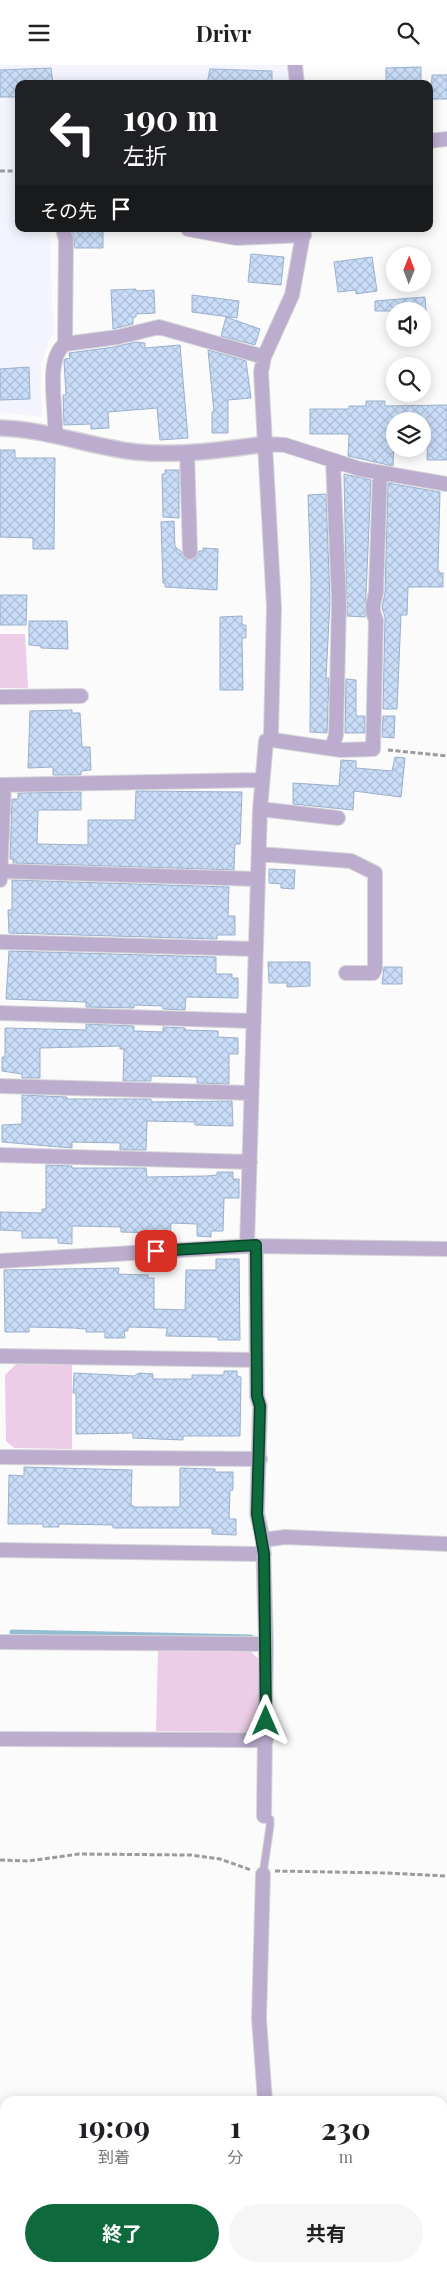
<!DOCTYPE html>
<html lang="ja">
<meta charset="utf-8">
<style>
:root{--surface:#fff;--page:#f6f6f6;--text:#202124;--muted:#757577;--accent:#0e693c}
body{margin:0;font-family:"Playfair Display","Noto Sans JP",serif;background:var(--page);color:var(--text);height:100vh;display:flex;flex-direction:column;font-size:19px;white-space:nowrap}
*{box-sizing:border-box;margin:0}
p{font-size:16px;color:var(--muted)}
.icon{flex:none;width:28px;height:28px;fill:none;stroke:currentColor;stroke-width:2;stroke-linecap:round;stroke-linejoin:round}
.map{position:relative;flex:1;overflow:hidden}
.side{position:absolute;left:0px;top:2031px;width:448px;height:176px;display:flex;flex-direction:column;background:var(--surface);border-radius:15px 15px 0 0;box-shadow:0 2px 12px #0003}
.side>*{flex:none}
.guide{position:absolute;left:15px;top:15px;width:418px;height:152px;border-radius:10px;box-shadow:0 2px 12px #0003;background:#202124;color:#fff;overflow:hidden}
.needle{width:32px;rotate:1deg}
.controls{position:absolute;left:386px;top:182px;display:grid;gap:10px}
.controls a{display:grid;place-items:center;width:45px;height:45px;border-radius:50%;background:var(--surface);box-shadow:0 2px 12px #0003;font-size:25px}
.pin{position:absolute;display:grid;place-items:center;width:42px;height:42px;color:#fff;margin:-21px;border-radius:10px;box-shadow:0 2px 8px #0006}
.me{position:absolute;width:55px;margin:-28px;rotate:0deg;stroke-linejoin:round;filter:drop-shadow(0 0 4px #0008)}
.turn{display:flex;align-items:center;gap:18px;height:105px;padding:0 25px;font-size:22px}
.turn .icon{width:65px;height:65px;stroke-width:2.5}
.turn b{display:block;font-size:35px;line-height:42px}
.then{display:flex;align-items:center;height:48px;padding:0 25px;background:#0003;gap:10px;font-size:19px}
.eta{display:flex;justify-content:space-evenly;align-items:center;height:85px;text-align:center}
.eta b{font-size:30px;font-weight:700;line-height:35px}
.primary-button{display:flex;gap:10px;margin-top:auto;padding:10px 25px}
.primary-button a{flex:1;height:58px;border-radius:30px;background:var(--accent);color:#fff;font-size:20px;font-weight:700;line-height:58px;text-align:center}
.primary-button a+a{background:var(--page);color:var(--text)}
header{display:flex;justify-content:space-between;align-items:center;height:65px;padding:0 25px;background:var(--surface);font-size:22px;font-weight:700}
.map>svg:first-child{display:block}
</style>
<header><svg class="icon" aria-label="menu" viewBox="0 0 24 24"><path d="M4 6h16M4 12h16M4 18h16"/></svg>Drivr<svg class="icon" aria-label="search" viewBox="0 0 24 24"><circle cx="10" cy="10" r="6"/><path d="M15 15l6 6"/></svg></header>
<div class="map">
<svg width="447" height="2207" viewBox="0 0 447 2207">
<defs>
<pattern id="building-cross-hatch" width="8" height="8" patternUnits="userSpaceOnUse" patternTransform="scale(1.25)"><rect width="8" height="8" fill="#c9ddf8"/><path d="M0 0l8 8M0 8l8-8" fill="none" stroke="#adbed5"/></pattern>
</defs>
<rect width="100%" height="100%" fill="#fbfbfb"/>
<path fill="#f3f4fd" d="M0,0H289L291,19H19V164H50L53,267L41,298L42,352L0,347Z
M2,2067H5V2202H442L443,2076H447V2207H0Z"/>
<path fill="#eccce6" d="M0,569H25L28,623H0Z
M16,1299L72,1300V1384L14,1383L6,1376L5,1310Z
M158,1586L251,1587L259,1594L258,1660L250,1667L156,1666Z"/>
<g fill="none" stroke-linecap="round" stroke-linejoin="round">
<path stroke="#93bdd3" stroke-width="5" d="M12,1567L251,1572"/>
</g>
<path fill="url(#building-cross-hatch)" stroke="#9bb0cd" d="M421,2V19H386V3Z
M51,3L53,19H19V32H0V5Z
M210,4L272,6V19H207Z
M432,10H447V34H431Z
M72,164H103V183H75Z
M251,189L284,192L281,220L248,217Z
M372,192L377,226L356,229V225L338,227L334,197Z
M136,224V226L154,225L155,248L136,249V252H133V259L113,264L111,225Z
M192,230L239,236L237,253L192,247Z
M425,232L426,246H375V236Z
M226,252L260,264L255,280L221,271Z
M135,277L145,278V283L180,280L188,373L160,375L157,343L108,347L109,363L91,364V359L64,360L63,330H66L64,296L65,294L70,293L69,288L114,282Z
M208,285L246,296L251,333L228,335V368H212V347H214Z
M29,302L30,334L0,335V304Z
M366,336H385V341L447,340V395H427L428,356H395L393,401L348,391L349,369H310V344H349V341H366Z
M0,385H15V393H55L54,484H33V473L0,472Z
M165,405H179V453L163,452L162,409H165Z
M344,409L371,415L365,552L347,551Z
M388,418L440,427L438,504L440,508H443V522H408L407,550H401L397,644H383L385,552L382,542L385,528Z
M326,429L330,536L326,613H329L327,668L310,667L311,516L308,430Z
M174,456L175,482L181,486L185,494L194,495L199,486H203V483L218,484L217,525L165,522V518H163L161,457Z
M0,530H27L26,560H0Z
M242,551V560H246V573H242L243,625H220V552Z
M29,556H67L68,584L41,583V581L29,580Z
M346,614L356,615V651H365V668H345Z
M72,645V648H80L82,682H90L91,705L81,706V710H53V702L28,703L30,646Z
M383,651H395L394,673L382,672Z
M395,692L405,693L401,732L354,726L353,745L293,739V718L339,721L341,695L356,696V703L392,706Z
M136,726L242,727L240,779H235L234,805L13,798V794H10L12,734H18V728L81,727V745H38L37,779L88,780V755H135Z
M269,804L295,805L294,824L281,823V819L269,818Z
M12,815L229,822L228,851H235V870H217V874L9,868L8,845H12Z
M9,886L216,892V909H232V913H238V933L186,932L185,945L163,944V941L134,940V943L86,942V937L6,934Z
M268,897H310V921L287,922V918H269Z
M384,902H402V919H382Z
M86,959L134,961V966L163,967V962L185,963V965L218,966V972L238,973V989H229V1019L197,1018V1012L151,1011V1016H123L124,984H120V981L40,983V1013H22V1009L2,1006V992H5V963L86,965Z
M22,1030L67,1032V1034H151V1037L232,1036L233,1061L195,1060V1057L147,1056L146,1085H120V1078L72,1077V1083L2,1077V1060L22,1059Z
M46,1100L72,1101V1103H146L147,1112L206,1111L217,1110V1107H233V1114H239V1133H224L223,1166H211V1172L197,1171V1159L171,1158L170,1176H157V1168L121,1167V1162L72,1161V1179L58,1178V1173H22V1166L0,1165V1147L42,1148V1144H46Z
M216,1194H239L240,1275H218V1272L166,1271L167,1263L128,1262V1266H124L125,1273H105V1267H86V1264L73,1263L29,1262V1267H5L4,1205L119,1203L118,1209L148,1210V1213H154V1244L185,1245L186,1205H216Z
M224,1306H237V1311L241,1312L240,1371H183V1375L133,1373V1368L76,1369V1328H73L74,1308L134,1311L139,1308L153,1309V1314H192V1310H224Z
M24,1402L132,1405L131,1440L135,1442H180V1403L215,1404V1407H233V1425H230L229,1454H236V1470L212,1469V1463H113V1460L59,1459V1462H43V1459H8L9,1410L24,1411Z"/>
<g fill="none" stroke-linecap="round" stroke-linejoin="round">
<g stroke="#d6d6d8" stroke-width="9">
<path id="service" d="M263,1809L270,1761V1754L264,1751"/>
</g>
<g stroke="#d6d6d8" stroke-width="16">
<path id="minor" d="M295,0L297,19
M429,76L447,74
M188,164L236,173L304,170
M65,279L118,272L159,262L264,292
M55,370C57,344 44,295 65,279L66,175L63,164
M266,379L285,380L360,404L447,419
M187,387L190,487
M0,632L81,631
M273,675L341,685L373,684L376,555C371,545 373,539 376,528L380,408
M332,683L336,670L339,536L333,396
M0,720L262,715
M260,744L338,753
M259,789L351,796L375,808V904L373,908H346
M0,806L258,814
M0,815L4,720
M0,877L255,884
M0,948L253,956
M0,1021L251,1028
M0,1090L250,1097
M247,1181L260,744L266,676L273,675L271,669L274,542L261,307L264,292L292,230L304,164
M256,1181L257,1331L260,1341L257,1449L263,1475L266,1579L264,1751
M0,1196L247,1181L447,1184
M0,1291L257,1295
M0,1392L260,1394
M263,1475L285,1472L447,1479
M0,1485L264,1489
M0,1577L266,1579
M0,1674L266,1675
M263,1809L259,1954L265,2036"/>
</g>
<g stroke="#d6d6d8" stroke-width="18">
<path id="tertiary" d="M0,363C47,364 90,382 136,387C178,391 224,385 266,379
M0,2053H5
M442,2064H447"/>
</g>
<path stroke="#9a9ba1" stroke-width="3" stroke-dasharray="5 2.5" stroke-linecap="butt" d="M0,106H19
M388,685L447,691
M0,1795L28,1796L79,1789L191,1790L220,1794L251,1805
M275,1806L387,1808L447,1811"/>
<use href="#service" stroke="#bcacce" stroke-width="7"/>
<use href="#minor" stroke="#bcacce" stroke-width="14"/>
<use href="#tertiary" stroke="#bcacce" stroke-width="15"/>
</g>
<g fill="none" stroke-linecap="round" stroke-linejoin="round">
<g stroke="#094427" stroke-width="12">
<path id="route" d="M156,1186L256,1180L257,1331L260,1341L257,1449L264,1489L266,1656"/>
</g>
<use href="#route" stroke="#0e693c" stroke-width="9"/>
</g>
</svg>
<div class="controls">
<a><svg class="needle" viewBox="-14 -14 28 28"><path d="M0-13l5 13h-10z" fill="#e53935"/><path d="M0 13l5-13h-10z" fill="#757577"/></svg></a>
<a><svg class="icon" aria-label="sound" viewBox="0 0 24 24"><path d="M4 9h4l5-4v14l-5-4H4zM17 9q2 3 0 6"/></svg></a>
<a><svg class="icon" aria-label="search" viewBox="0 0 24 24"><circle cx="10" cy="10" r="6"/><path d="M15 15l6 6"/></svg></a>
<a><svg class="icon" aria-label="layers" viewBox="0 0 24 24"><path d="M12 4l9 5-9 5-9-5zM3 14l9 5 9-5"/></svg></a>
</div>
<div class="pin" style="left:156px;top:1186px;background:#d93025"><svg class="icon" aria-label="arrive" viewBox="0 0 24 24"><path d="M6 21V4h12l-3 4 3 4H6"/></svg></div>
<svg class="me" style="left:266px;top:1656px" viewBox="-20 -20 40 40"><path d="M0-17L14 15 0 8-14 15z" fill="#0e693c" stroke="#fff" stroke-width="4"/></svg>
<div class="guide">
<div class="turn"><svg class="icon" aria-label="left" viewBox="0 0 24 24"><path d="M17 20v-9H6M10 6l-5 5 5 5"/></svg><div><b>190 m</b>左折</div></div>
<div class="then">その先<svg class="icon" aria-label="arrive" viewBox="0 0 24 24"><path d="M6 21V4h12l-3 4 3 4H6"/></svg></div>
</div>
<section class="side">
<div class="eta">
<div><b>19:09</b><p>到着</p></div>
<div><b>1</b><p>分</p></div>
<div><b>230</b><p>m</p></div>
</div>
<div class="primary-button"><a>終了</a><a>共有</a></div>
</section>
</div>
